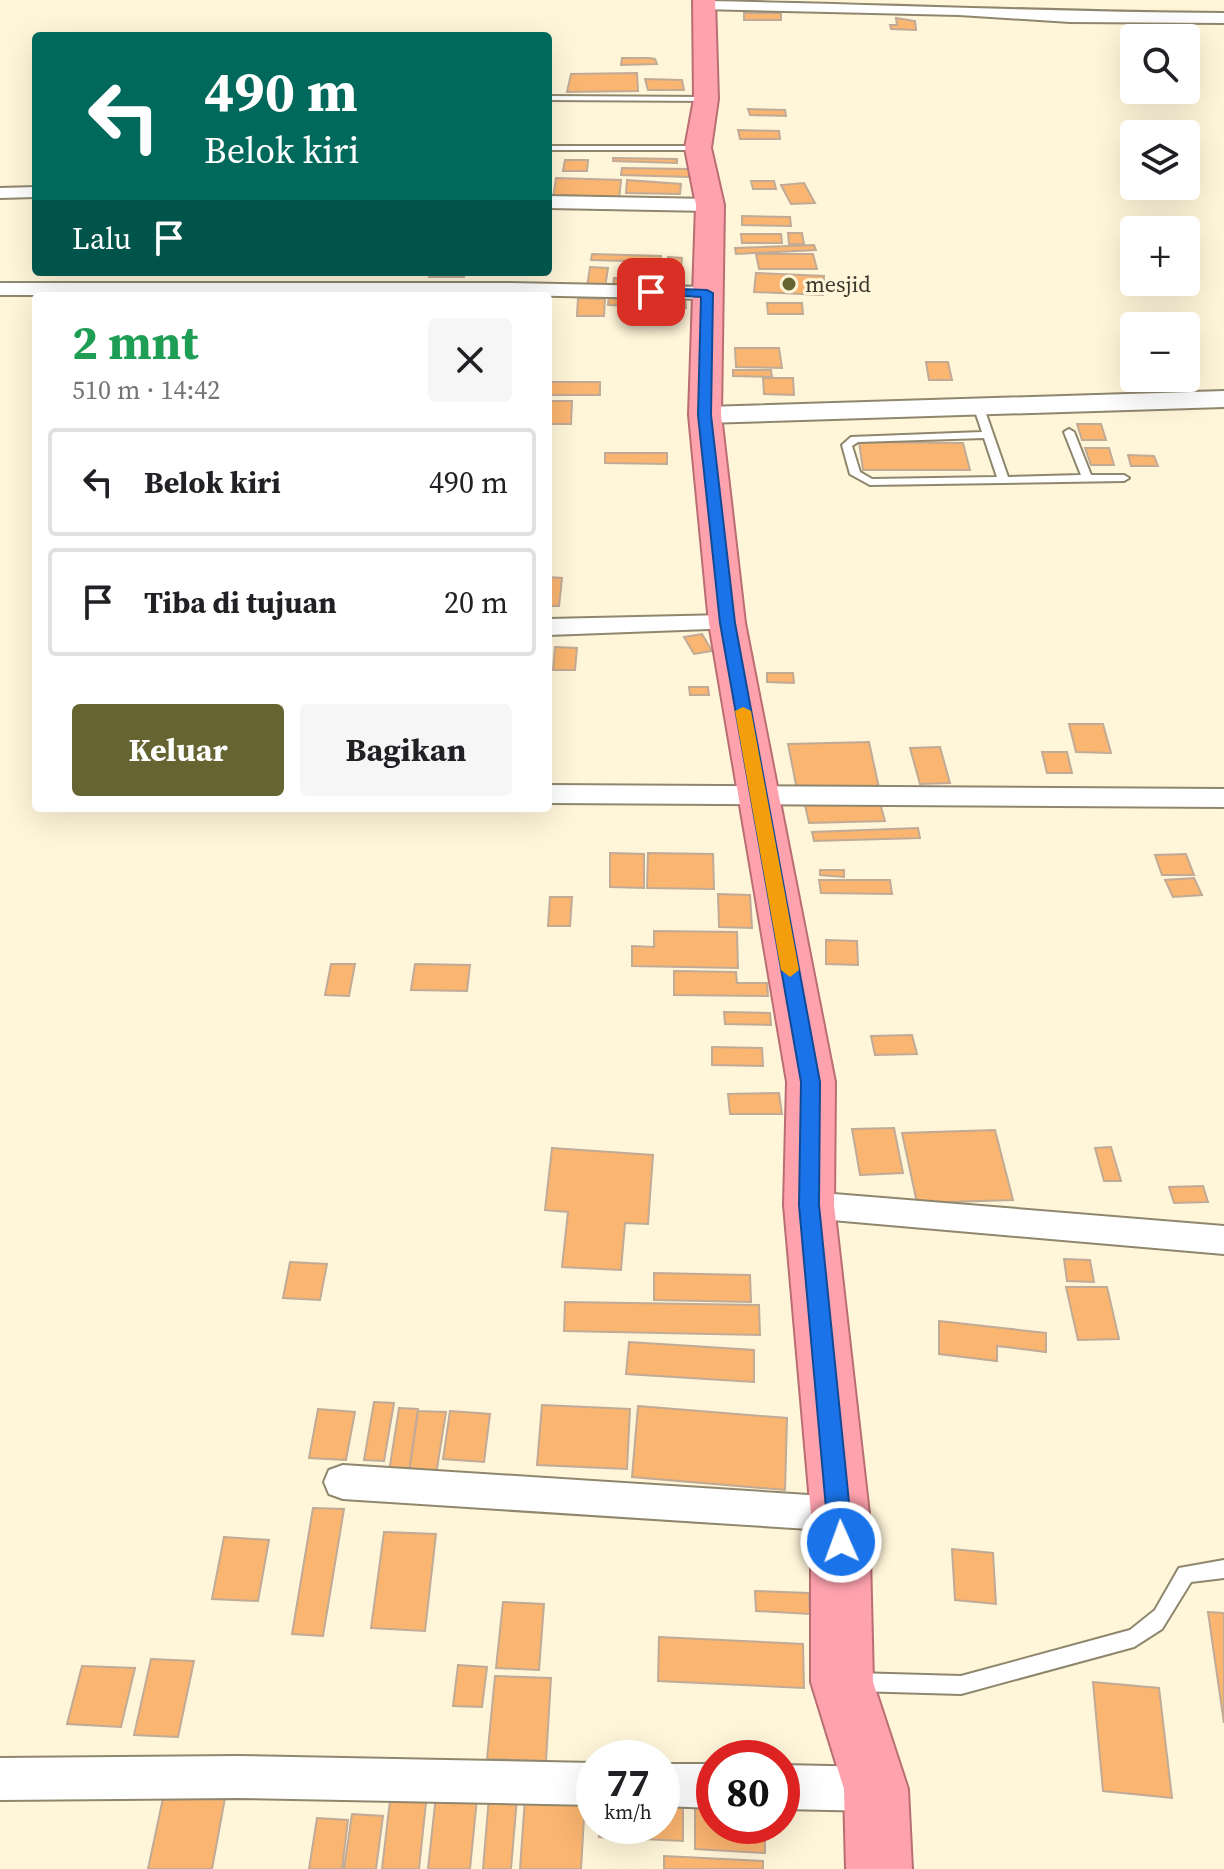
<!DOCTYPE html>
<html lang="id">
<meta charset="utf-8">
<style>
:root{--surface:#fff;--page:#f6f6f6;--text:#202124;--muted:#757577;--line:#e0e0e0;--accent:#666531}
body{margin:0;font-family:"Source Serif 4",serif;background:var(--page);color:var(--text);height:100vh;display:flex;flex-direction:column;font-size:30px;white-space:nowrap}
*{box-sizing:border-box;margin:0}
p{font-size:26px;color:var(--muted)}
.icon{flex:none;width:44px;height:44px;fill:none;stroke:currentColor;stroke-width:2;stroke-linecap:round;stroke-linejoin:round}
.map{position:relative;flex:1;overflow:hidden}
.panel{position:absolute;left:32px;top:292px;width:520px;height:520px;display:flex;flex-direction:column;background:var(--surface);border-radius:8px;box-shadow:0 8px 32px #0002}
.panel>*{flex:none}
.top-card{position:absolute;left:32px;top:32px;width:520px;height:244px;border-radius:8px;box-shadow:0 8px 32px #0002;background:#00695c;color:#fff;overflow:hidden}
.buttons{position:absolute;left:1120px;top:24px;display:grid;gap:16px}
.buttons a{display:grid;place-items:center;width:80px;height:80px;border-radius:8px;background:var(--surface);box-shadow:0 8px 32px #0002;font-size:40px}
.speed{position:absolute;left:576px;top:1740px;display:flex;gap:16px;font-size:40px;font-weight:700;text-align:center}
.speed>*{display:grid;place-content:center;width:104px;height:104px;border-radius:50%;background:var(--surface);box-shadow:0 8px 32px #0002;line-height:1}
.speed small{font-size:20px;font-weight:400}
.speed .limit{border:12px solid #d22;background:#fff;color:#111}
.pin{position:absolute;display:grid;place-items:center;width:68px;height:68px;color:#fff;margin:-34px;border-radius:16px;box-shadow:0 4px 12px #0006}
.me{position:absolute;width:88px;margin:-44px;rotate:358deg;stroke-linejoin:round;filter:drop-shadow(0 0 6px #0008)}
.turn{display:flex;align-items:center;gap:28px;height:168px;padding:0 40px;font-size:36px}
.turn .icon{width:104px;height:104px;stroke-width:2.5}
.turn b{display:block;font-size:56px;line-height:68px}
.then{display:flex;align-items:center;height:76px;padding:0 40px;background:#0003;gap:16px;font-size:30px}
.round{display:grid;place-items:center;flex:none;width:84px;height:84px;border-radius:8px;background:var(--page)}
.summary{display:flex;align-items:center;justify-content:space-between;height:136px;padding:0 40px}
h1{font-size:48px;font-weight:700;line-height:60px;color:#1e9e55}
.primary-button{display:flex;gap:16px;margin-top:auto;padding:16px 40px}
.primary-button a{flex:1;height:92px;border-radius:8px;background:var(--accent);color:#fff;font-size:32px;font-weight:700;line-height:92px;text-align:center}
.primary-button a+a{background:var(--page);color:var(--text)}
ul{padding:0;list-style:none}
li{display:flex;align-items:center;gap:24px;height:108px;margin:0 16px 12px;padding:0 24px;border:4px solid var(--line);border-radius:8px}
li div{flex:1}
li b{display:block;font-size:30px}
li em{font-style:normal}
.map>svg:first-child{display:block}
</style>
<div class="map">
<svg width="1224" height="1869" viewBox="0 0 1224 1869">
<rect width="100%" height="100%" fill="#fff5d9"/>
<path fill="#fab570" stroke="#c1aa96" stroke-width="2" d="M744,13H781V20H744Z
M896,18L915,21L916,30L891,29L890,25H897Z
M622,58H649L655,59L657,64L621,65Z
M637,73L638,91L567,92L571,74Z
M645,79L682,80L684,90H648Z
M748,109L785,110L786,116L750,115Z
M738,130L779,131L780,139H740Z
M613,158L677,159V163L613,161Z
M565,160H588L587,171H563Z
M622,168L689,169V177L621,175Z
M556,178L621,180L619,200L553,198Z
M627,180L681,184L680,194L626,193Z
M751,181H774L776,189H753Z
M804,183L815,203L791,204L781,185Z
M742,216L790,217L791,226L742,225Z
M788,233H802L804,244H789Z
M741,234H781L782,243H742Z
M814,245L816,250L736,254L735,248Z
M592,254L661,256V262L591,260Z
M756,254H813L817,269H759Z
M668,257L682,258L681,268H667Z
M590,267L608,268L605,288L587,287Z
M430,272H464V277H429Z
M756,273L824,276L823,295L754,292Z
M614,278L655,279L654,288L613,286Z
M609,295L663,296L662,307L608,305Z
M685,295L686,308H669L668,296Z
M578,298L605,299L604,316H577Z
M767,303H802L803,314H768Z
M735,348H779L782,368L736,367Z
M926,362H948L952,380H929Z
M733,370H771L772,377L733,376Z
M763,378H793L794,395L764,394Z
M548,382H600V395H548Z
M548,401H572L571,424H548Z
M1077,424H1101L1106,440H1082Z
M859,442L963,443L970,470H863Z
M1085,448H1109L1114,465H1091Z
M605,453H667V464L605,463Z
M1128,455L1154,456L1158,466H1131Z
M548,577L562,578L559,606H548Z
M702,634L712,651L694,654L684,637Z
M555,647L577,648L575,670H553Z
M767,673H793L794,683L767,682Z
M689,687H708L709,695H690Z
M1069,724H1103L1111,753L1076,752Z
M869,742L879,788L797,790L788,744Z
M940,747L950,783L920,784L910,748Z
M1042,752H1067L1072,773H1047Z
M880,803L885,821L809,823L805,805Z
M918,828L920,838L814,841L812,832Z
M610,853L644,854V888L610,887Z
M648,853L713,854L714,889L647,888Z
M1186,854L1194,875H1162L1155,855Z
M820,870H844V877L820,875Z
M1194,878L1202,895L1173,897L1165,880Z
M819,880H890L892,894L821,893Z
M718,894L750,895L752,928L719,927Z
M550,897H572L570,926H548Z
M654,931L737,932L738,968L632,966V946L654,947Z
M826,940L857,941L858,965L826,964Z
M331,964H355L349,996L325,995Z
M415,964L470,965L467,991L411,990Z
M674,971L736,972L737,983H767L768,996L674,995Z
M724,1012L770,1013L771,1025L725,1024Z
M912,1035L917,1054L875,1055L871,1036Z
M712,1047L762,1048L763,1066L712,1065Z
M779,1093L782,1114H730L728,1094Z
M894,1128L903,1173L860,1175L852,1129Z
M995,1130L1013,1200L917,1203L902,1133Z
M1111,1147L1121,1181H1104L1095,1148Z
M552,1148L653,1155L648,1224L625,1223L621,1270L562,1267L568,1212L545,1210Z
M1203,1186L1208,1202L1174,1203L1169,1187Z
M1064,1259L1090,1260L1094,1282L1067,1281Z
M290,1262L327,1264L320,1300L283,1298Z
M654,1273L750,1275L751,1302L654,1300Z
M1066,1287H1107L1119,1339L1078,1340Z
M565,1302L759,1305L760,1335L564,1331Z
M939,1321L1046,1333V1352L997,1346V1361L939,1354Z
M629,1342L754,1350V1382L626,1374Z
M374,1402L394,1403L384,1461L364,1460Z
M542,1405L630,1409L627,1469L537,1465Z
M638,1406L787,1418L785,1490L632,1477Z
M399,1408L418,1409L409,1473L389,1472Z
M318,1409L355,1412L346,1460L309,1458Z
M418,1411L446,1412L436,1475L409,1473Z
M450,1411L490,1414L484,1462L443,1459Z
M313,1508L344,1509L323,1636L292,1634Z
M384,1532L436,1534L425,1631L371,1628Z
M224,1537L269,1540L258,1601L212,1599Z
M952,1549L993,1553L996,1604L955,1600Z
M755,1591L809,1593L810,1614L756,1611Z
M503,1602L544,1604L539,1670L496,1668Z
M1208,1612L1224,1613V1723Z
M659,1637L803,1644L804,1688L658,1681Z
M151,1659L194,1661L178,1737L134,1735Z
M458,1665L487,1667L482,1707L453,1706Z
M82,1666L135,1668L121,1727L67,1724Z
M495,1676L551,1678L546,1761L487,1759Z
M1093,1682L1159,1688L1172,1798L1103,1791Z
M166,1784L227,1787L212,1869H148Z
M391,1792L427,1793L419,1869H382Z
M436,1795L477,1798L470,1869H428Z
M489,1797L517,1798L511,1869H483Z
M525,1798L585,1801L581,1869H520Z
M662,1803L683,1804V1841L599,1837L600,1826H662Z
M695,1807H714V1826H765V1853L695,1849Z
M352,1814L383,1816L376,1869H344Z
M317,1818L348,1820L342,1869H309Z
M664,1856L763,1861V1869H664Z"/>
<g fill="none" stroke-linecap="round" stroke-linejoin="round">
<g stroke="#8f876d" stroke-width="4">
<path id="service" d="M548,96L706,97L710,99L706,101L548,100Z
M548,146H698L702,148L698,150H548Z
M979,405L984,408L1008,477L1081,475L1064,432L1069,429L1074,432L1091,475H1124L1129,478L1124,481L870,485L850,474L842,445L851,437L982,432L974,408ZM984,438L997,477L872,479L860,472L852,446L858,442Z
M1224,1560V1578L1191,1582L1162,1629L1134,1647L961,1694L855,1691L848,1689L845,1682L848,1675L855,1673L961,1676L1130,1630L1155,1610L1179,1568Z"/>
</g>
<g stroke="#8f876d" stroke-width="4">
<path id="minor" d="M705,1C878,4 1051,12 1224,13V23L1070,22L959,15L700,9V3Z
M36,187V197L0,198V188Z
M548,196L710,199L719,205L710,211L548,208Z
M0,283H511L707,287L717,293L707,299L511,295H0Z
M727,615L736,618L740,623L736,628L548,635V619Z
M548,785L1224,789V807L548,803Z
M809,1192L1224,1226V1254L809,1218L797,1214L792,1205L797,1196Z
M343,1465L840,1497L854,1502L860,1514L854,1526L840,1531L343,1499L329,1494L324,1482L329,1470Z
M237,1756L594,1763V1805L237,1798L0,1800V1758Z
M662,1764H714V1808L662,1806Z
M782,1765L876,1767L891,1774L898,1789L891,1804L876,1811L782,1809Z"/>
</g>
<g stroke="#8f876d" stroke-width="4">
<path id="tertiary" d="M1224,391V407L705,423L696,421L692,415L696,409L705,407Z"/>
</g>
<g stroke="#b96e73" stroke-width="4">
<path id="trunk" d="M693,0H715L718,99L711,148L724,205L721,415L745,623L835,1082L834,1205L869,1514L873,1682L908,1789L912,1869H846L844,1789L811,1682V1514L784,1205L787,1082L709,623L689,415L696,205L685,148L694,99Z"/>
</g>
<use href="#service" fill="#fff" fill-rule="evenodd"/>
<use href="#minor" fill="#fff" fill-rule="evenodd"/>
<use href="#tertiary" fill="#fff" fill-rule="evenodd"/>
<use href="#trunk" fill="#fea2ae" fill-rule="evenodd"/>
</g>
<path fill="#1a73e8" stroke="#114b97" stroke-width="2" d="M651,288L707,290L713,293L711,415L735,623L820,1082L819,1205L853,1542L849,1549L841,1553L832,1549L829,1542L799,1205L801,1082L720,623L698,415L701,297L647,294L645,292Z"/>
<path fill="#f59e0b" d="M743,707L751,711L799,970L790,977L781,970L735,711Z"/>
<circle fill="#666531" stroke="#fff5d9" stroke-width="3" cx="789" cy="284" r="8"/>
<g text-anchor="middle" dominant-baseline="central" stroke-width="6" stroke-linejoin="round" paint-order="stroke">
<g font-size="22" fill="#3a372c" stroke="#fff5d9" text-anchor="start">
<text x="805" y="284">mesjid</text>
</g>
</g>
</svg>
<div class="buttons">
<a><svg class="icon" aria-label="search" viewBox="0 0 24 24"><circle cx="10" cy="10" r="6"/><path d="M15 15l6 6"/></svg></a>
<a><svg class="icon" aria-label="layers" viewBox="0 0 24 24"><path d="M12 4l9 5-9 5-9-5zM3 14l9 5 9-5"/></svg></a>
<a>+</a>
<a>−</a>
</div>
<div class="speed"><div>77<small>km/h</small></div><div class="limit">80</div></div>
<div class="pin" style="left:651px;top:292px;background:#d93025"><svg class="icon" aria-label="arrive" viewBox="0 0 24 24"><path d="M6 21V4h12l-3 4 3 4H6"/></svg></div>
<svg class="me" style="left:841px;top:1542px" viewBox="-20 -20 40 40"><circle r="17" fill="#1a73e8" stroke="#fff" stroke-width="3"/><path d="M0-11L8 9 0 5-8 9z" fill="#fff"/></svg>
<div class="top-card">
<div class="turn"><svg class="icon" aria-label="left" viewBox="0 0 24 24"><path d="M17 20v-9H6M10 6l-5 5 5 5"/></svg><div><b>490 m</b>Belok kiri</div></div>
<div class="then">Lalu<svg class="icon" aria-label="arrive" viewBox="0 0 24 24"><path d="M6 21V4h12l-3 4 3 4H6"/></svg></div>
</div>
<section class="panel">
<div class="summary"><div><h1>2 mnt</h1><p>510 m · 14:42</p></div><a class="round"><svg class="icon" aria-label="close" viewBox="0 0 24 24"><path d="M6 6l12 12M18 6L6 18"/></svg></a></div>
<ul>
<li><svg class="icon" aria-label="left" viewBox="0 0 24 24"><path d="M17 20v-9H6M10 6l-5 5 5 5"/></svg><div><b>Belok kiri</b></div><em>490 m</em></li>
<li><svg class="icon" aria-label="arrive" viewBox="0 0 24 24"><path d="M6 21V4h12l-3 4 3 4H6"/></svg><div><b>Tiba di tujuan</b></div><em>20 m</em></li>
</ul>
<div class="primary-button"><a>Keluar</a><a>Bagikan</a></div>
</section>
</div>
